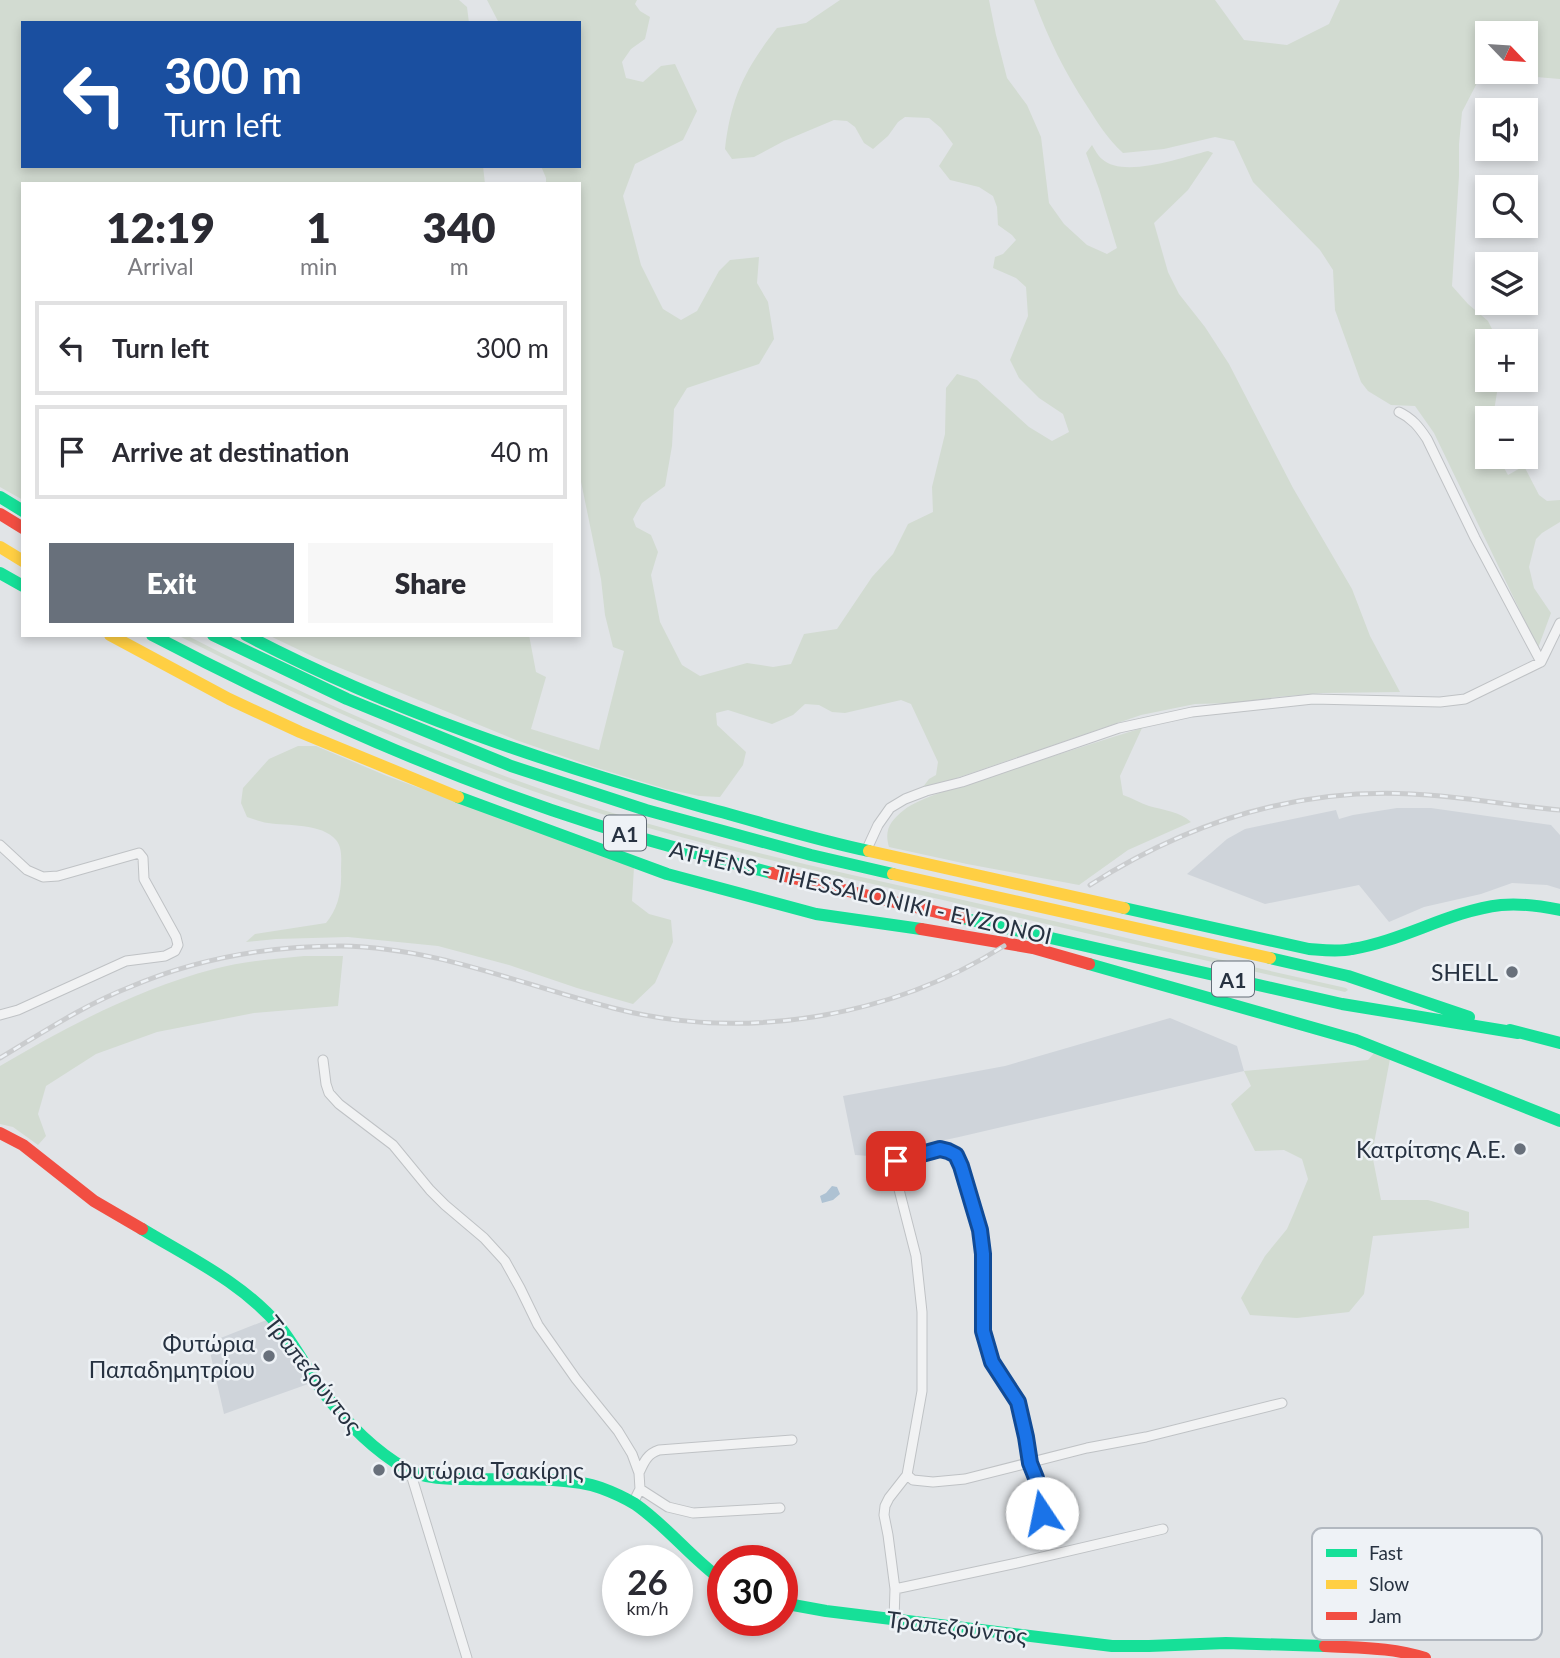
<!DOCTYPE html>
<meta charset="utf-8">
<style>
:root{--surface:#fff;--page:#f7f7f7;--text:#2b2b33;--muted:#7c7c81;--line:#e1e1e2;--accent:#68707b}
body{margin:0;font-family:Lato,sans-serif;background:var(--page);color:var(--text);height:100vh;display:flex;flex-direction:column;font-size:26px;white-space:nowrap}
*{box-sizing:border-box;margin:0}
p{font-size:23px;color:var(--muted)}
.icon{flex:none;width:38px;height:38px;fill:none;stroke:currentColor;stroke-width:2;stroke-linecap:round;stroke-linejoin:round}
.map{position:relative;flex:1;overflow:hidden}
.side{position:absolute;left:21px;top:182px;width:560px;height:455px;display:flex;flex-direction:column;background:var(--surface);border-radius:0px;box-shadow:0 4px 10px #0003}
.side>*{flex:none}
.banner{position:absolute;left:21px;top:21px;width:560px;height:147px;border-radius:0px;box-shadow:0 4px 10px #0003;background:#1a4fa0;color:#fff;overflow:hidden}
.needle{width:46px;rotate:115deg}
.tools{position:absolute;left:1475px;top:21px;display:grid;gap:14px}
.tools a{display:grid;place-items:center;width:63px;height:63px;border-radius:0px;background:var(--surface);box-shadow:0 4px 10px #0003;font-size:35px}
.speed{position:absolute;left:602px;top:1545px;display:flex;gap:14px;font-size:35px;font-weight:700;text-align:center}
.speed>*{display:grid;place-content:center;width:91px;height:91px;border-radius:50%;background:var(--surface);box-shadow:0 4px 10px #0003;line-height:1}
.speed small{font-size:18px;font-weight:400}
.speed .limit{border:10px solid #d22;background:#fff;color:#111}
.pin{position:absolute;display:grid;place-items:center;width:60px;height:60px;color:#fff;margin:-30px;border-radius:14px;box-shadow:0 4px 10px #0006}
.me{position:absolute;width:77px;margin:-38px;rotate:349deg;stroke-linejoin:round;filter:drop-shadow(0 0 5px #0008)}
.turn{display:flex;align-items:center;gap:24px;height:147px;padding:0 28px;font-size:32px}
.turn .icon{width:91px;height:91px;stroke-width:2.5}
.turn b{display:block;font-size:49px;line-height:60px}
.eta{display:flex;justify-content:space-evenly;align-items:center;height:119px;text-align:center}
.eta b{font-size:42px;font-weight:800;line-height:49px}
.action{display:flex;gap:14px;margin-top:auto;padding:14px 28px}
.action a{flex:1;height:80px;border-radius:0px;background:var(--accent);color:#fff;font-size:28px;font-weight:800;line-height:80px;text-align:center}
.action a+a{background:var(--page);color:var(--text)}
ul{padding:0;list-style:none}
li{display:flex;align-items:center;gap:21px;height:94px;margin:0 14px 10px;padding:0 14px;border:4px solid var(--line);border-radius:0px}
li div{flex:1}
li b{display:block;font-size:26px}
li em{font-style:normal}
.map>svg:first-child{display:block}
</style>
<div class="map">
<svg width="1560" height="1658" viewBox="0 0 1560 1658">
<rect width="100%" height="100%" fill="#e1e4e7"/>
<path fill="#cfd4da" d="M1397,808H1431L1551,825L1560,835V889L1547,885L1512,883L1481,894L1424,907L1389,922L1359,885L1265,904L1187,874L1227,839L1245,829L1336,810L1339,819L1353,815Z
M1170,1018L1237,1046L1244,1071L959,1137L870,1156L855,1155L843,1096L1005,1066Z
M269,1319L311,1383L224,1414L208,1343Z"/>
<path fill="#d2dbd1" fill-rule="evenodd" d="M0,0H459L467,7L469,23H23V166H483L485,184H23V500L0,487Z
M487,0H637L635,4L640,11L650,17L645,39L631,49L622,62L626,78L643,82L661,66L675,64L697,111L683,140L635,164L623,196L641,265L663,309L681,320L697,311L719,271L730,260L759,257L757,283L768,302L774,339L759,364L687,388L674,409L672,446L665,486L642,503L633,519L636,527L651,535L658,552L651,575L660,622L682,665L700,676L747,663L773,667L791,664L804,634L837,629L872,577L893,554L908,524L933,512L932,487L945,434L946,388L957,374L977,380L1029,427L1052,441L1069,432L1063,414L1039,398L1019,378L1010,360L1028,316L1026,287L1016,278L993,268L995,257L1003,254L1016,240L1012,235L998,225L997,207L993,196L979,187L950,180L939,166L953,144L941,128L929,118L905,117L898,122L888,136L873,149L864,143L855,127L847,121L834,120L784,141L754,157L732,159L725,149C731,97 745,69 777,28L806,23L840,0H989L996,35L1007,78L1027,105L1041,137L1049,203L1064,224L1087,245L1107,254L1117,248L1099,189L1086,153L1092,145C1095,150 1098,156 1102,159C1123,179 1183,157 1208,151L1213,153L1188,190L1154,223L1168,272L1179,294L1205,327L1229,364L1293,488L1352,589L1370,636L1400,692L1323,693L1277,697L1234,703L1195,704L1141,715L942,783L923,787L929,779L936,775L938,762L911,704L901,700L845,713L832,712L819,705L805,704L793,715L772,724L728,710L716,713L717,725L746,752L743,765L720,797L699,796L666,789L594,767L516,740L316,658L268,635H529L536,672L546,677L531,729L599,750L624,651L613,647L605,615L601,579L579,472V357L581,350L579,344V184H546V178L541,166H579V23H499Z
M1034,0H1215L1244,40L1287,45L1329,24L1340,0H1560V79L1502,74L1477,83L1462,112L1459,144V176L1452,286L1468,304L1488,321L1498,341H1488V380H1499L1493,417L1492,418H1488L1487,425L1484,431L1487,438L1488,457H1498L1508,475L1524,466L1539,495L1547,501L1560,500V522L1542,533L1536,539L1529,567L1534,588L1551,613L1538,648L1434,433L1415,406L1391,405L1368,391L1361,382L1335,310L1333,270L1320,250L1253,182L1234,141L1215,137L1164,149L1123,153C1107,138 1099,125 1087,106C1065,73 1048,38 1034,0ZM1488,33H1526V72H1488Z
M177,635H186C320,704 460,764 603,810C714,845 827,869 941,895C1076,926 1211,958 1346,988L1348,990L1345,992C1211,962 1077,931 943,900C828,874 714,849 602,814C456,768 314,705 177,635Z
M1142,728L1120,776L1123,795C1132,798 1140,803 1149,806C1164,810 1180,812 1191,822L1128,850L1079,885L967,864L889,847C884,830 890,821 904,810C920,797 962,786 984,779C1036,762 1089,744 1142,728Z
M298,746H316L387,776L634,867L632,901L649,914L671,920L673,942L655,983L633,1004L577,988L509,965L438,946L348,937L276,939L246,942L255,934L326,923C338,909 342,890 341,871C341,861 343,848 336,840C322,823 287,826 268,823C261,822 254,819 247,817L241,803L243,788L269,759Z
M304,956H343L338,1006L254,1013L157,1032L96,1054L46,1086L38,1114L46,1136L38,1145L13,1127L0,1124V1066C68,1026 138,989 214,969C244,961 274,959 304,956Z
M1375,1052L1390,1059L1372,1154L1381,1200H1428L1469,1212V1228L1373,1236L1364,1294L1349,1312L1297,1318L1250,1315L1241,1298L1265,1256L1287,1229L1294,1213L1308,1179L1302,1159L1284,1150L1255,1151L1231,1104L1251,1086L1244,1071L1368,1060Z"/>
<path fill="#aec2d3" d="M832,1186L837,1187L840,1194L833,1200L822,1203L820,1196L826,1193Z"/>
<g fill="none" stroke-linecap="round" stroke-linejoin="round">
<g stroke="#bfc2c5" stroke-width="11">
<path id="street" d="M1399,412C1412,418 1419,427 1427,439L1475,538L1541,662
M0,845L27,870L43,877L58,876L139,853L143,858L144,879L176,937L178,945L175,951L165,956L126,961L18,1010L0,1015
M866,851L878,825L890,808L905,799L926,791L962,782L1119,728L1192,712L1313,699L1440,702L1465,699L1541,662L1560,623
M323,1060L326,1084L329,1093L339,1104L393,1145L430,1190L445,1205L484,1238L505,1261L520,1288L538,1325L576,1379L618,1431L632,1454L639,1473L640,1489L633,1503
M875,1160L895,1163
M410,1471L467,1658
M639,1473C644,1462 647,1454 659,1450L792,1440
M907,1475L913,1480L933,1482L965,1479L1087,1448L1146,1437L1282,1403
M640,1489L668,1507L693,1513L780,1508
M895,1589L1017,1563L1163,1529
M894,1620L895,1589L888,1535L884,1515L885,1506L889,1498L907,1475L922,1391V1312L916,1256L893,1166L896,1161L900,1159L940,1149L948,1151L956,1155L961,1166L980,1230L983,1254V1331L992,1362L1018,1402L1026,1437L1030,1463L1036,1478L1042,1513"/>
</g>
<use href="#street" stroke="#f1f2f3" stroke-width="9"/>
<path stroke="#16e098" stroke-width="12" d="M0,497L23,511
M0,573L23,586
M152,635C295,710 443,776 597,825C655,843 713,858 772,873
M213,635L347,699L511,766L646,810L811,855L893,874
M246,635C389,710 544,762 699,806C756,821 812,839 869,851
M458,797L667,874L816,914L921,929
M1124,908L1309,949C1323,950 1338,952 1352,949C1403,941 1449,911 1501,905C1521,903 1541,906 1560,910
M962,918L1342,1004L1518,1033
M1270,958L1348,976L1469,1017
M1089,964L1356,1040L1560,1121
M1510,1030L1560,1043
M142,1229C190,1258 243,1283 280,1327C295,1346 307,1369 321,1389C344,1420 373,1450 406,1469C424,1479 449,1479 469,1479C506,1480 567,1476 601,1488C612,1492 625,1498 635,1504C667,1526 691,1558 723,1581
M782,1603L826,1611L1112,1646H1149L1226,1643L1325,1646"/>
<path stroke="#ffcf43" stroke-width="12" d="M0,547L23,561
M110,635L229,699L300,732L458,797
M869,851L1124,908
M893,874L1270,958"/>
<path stroke="#f24e42" stroke-width="12" d="M0,514L23,528
M772,873L962,918
M921,929L1033,948L1089,964
M0,1133L23,1145L94,1201L142,1229
M1325,1646C1359,1648 1392,1647 1425,1658"/>
<g stroke="#caccce" stroke-width="5">
<path id="rail" d="M1090,885C1187,823 1296,788 1412,794C1462,796 1511,806 1560,810
M0,1058C42,1033 84,1005 130,987C198,958 267,946 341,946C435,947 522,985 613,1008C743,1042 890,1018 1004,946"/>
</g>
<use href="#rail" stroke="#eef2f6" stroke-width="2.5" stroke-dasharray="8" stroke-linecap="butt"/>
</g>
<g fill="none" stroke-linecap="round" stroke-linejoin="round">
<g stroke="#114b97" stroke-width="18">
<path id="route" d="M896,1161L940,1149L948,1151L956,1155L961,1166L980,1230L983,1254V1331L992,1362L1018,1402L1026,1437L1030,1463L1036,1478L1042,1513"/>
</g>
<use href="#route" stroke="#1a73e8" stroke-width="12"/>
</g>
<g fill="#68707b" stroke="#eef2f6" stroke-width="2.5">
<circle cx="1512" cy="972" r="7"/>
<circle cx="1520" cy="1149" r="7"/>
<circle cx="269" cy="1356" r="7"/>
<circle cx="379" cy="1470" r="7"/>
</g>
<g text-anchor="middle" dominant-baseline="central" stroke-width="5" stroke-linejoin="round" paint-order="stroke">
<g fill="#eef2f6" stroke="#636c77" stroke-width="2">
<rect x="604" y="815.5" width="42" height="35" rx="5"/>
<rect x="1212" y="961.5" width="42" height="35" rx="5"/>
</g>
<g font-size="21" font-weight="bold" fill="#273241">
<text x="625" y="833">Α1</text>
<text x="1233" y="979">Α1</text>
</g>
<g font-size="23" fill="#273241" stroke="#eef2f6">
<text transform="translate(861 892) rotate(13)">ATHENS - THESSALONIKI - EVZONOI</text>
<text transform="translate(314 1374) rotate(52)">Τραπεζούντος</text>
<text transform="translate(957 1627) rotate(7)">Τραπεζούντος</text>
</g>
<g font-size="23" fill="#273241" stroke="#eef2f6" text-anchor="end">
<text x="1498" y="972">SHELL</text>
<text x="1506" y="1149">Κατρίτσης Α.Ε.</text>
<text x="255" y="1343">Φυτώρια<tspan x="255" dy="26">Παπαδημητρίου</tspan></text>
<text x="393" y="1470" text-anchor="start">Φυτώρια Τσακίρης</text>
</g>
</g>
<rect x="1312" y="1528" width="230" height="112" rx="10" fill="#eef2f6" stroke="#b2b8c0" stroke-width="2"/>
<rect x="1326" y="1549" width="31" height="8" fill="#16e098"/>
<rect x="1326" y="1580" width="31" height="9" fill="#ffcf43"/>
<rect x="1326" y="1612" width="31" height="8" fill="#f24e42"/>
<g font-size="19" fill="#273241">
<text x="1369" y="1560">Fast</text>
<text x="1369" y="1591">Slow</text>
<text x="1369" y="1623">Jam</text>
</g>
</svg>
<div class="tools">
<a><svg class="needle" viewBox="-14 -14 28 28"><path d="M0-13l5 13h-10z" fill="#e53935"/><path d="M0 13l5-13h-10z" fill="#7c7c81"/></svg></a>
<a><svg class="icon" aria-label="sound" viewBox="0 0 24 24"><path d="M4 9h4l5-4v14l-5-4H4zM17 9q2 3 0 6"/></svg></a>
<a><svg class="icon" aria-label="search" viewBox="0 0 24 24"><circle cx="10" cy="10" r="6"/><path d="M15 15l6 6"/></svg></a>
<a><svg class="icon" aria-label="layers" viewBox="0 0 24 24"><path d="M12 4l9 5-9 5-9-5zM3 14l9 5 9-5"/></svg></a>
<a>+</a>
<a>−</a>
</div>
<div class="speed"><div>26<small>km/h</small></div><div class="limit">30</div></div>
<div class="pin" style="left:896px;top:1161px;background:#d93025"><svg class="icon" aria-label="arrive" viewBox="0 0 24 24"><path d="M6 21V4h12l-3 4 3 4H6"/></svg></div>
<svg class="me" style="left:1042px;top:1513px" viewBox="-20 -20 40 40"><circle r="19" fill="#fff"/><path d="M0-13L10 11 0 6-10 11z" fill="#1a73e8"/></svg>
<div class="banner">
<div class="turn"><svg class="icon" aria-label="left" viewBox="0 0 24 24"><path d="M17 20v-9H6M10 6l-5 5 5 5"/></svg><div><b>300 m</b>Turn left</div></div>
</div>
<section class="side">
<div class="eta">
<div><b>12:19</b><p>Arrival</p></div>
<div><b>1</b><p>min</p></div>
<div><b>340</b><p>m</p></div>
</div>
<ul>
<li><svg class="icon" aria-label="left" viewBox="0 0 24 24"><path d="M17 20v-9H6M10 6l-5 5 5 5"/></svg><div><b>Turn left</b></div><em>300 m</em></li>
<li><svg class="icon" aria-label="arrive" viewBox="0 0 24 24"><path d="M6 21V4h12l-3 4 3 4H6"/></svg><div><b>Arrive at destination</b></div><em>40 m</em></li>
</ul>
<div class="action"><a>Exit</a><a>Share</a></div>
</section>
</div>
